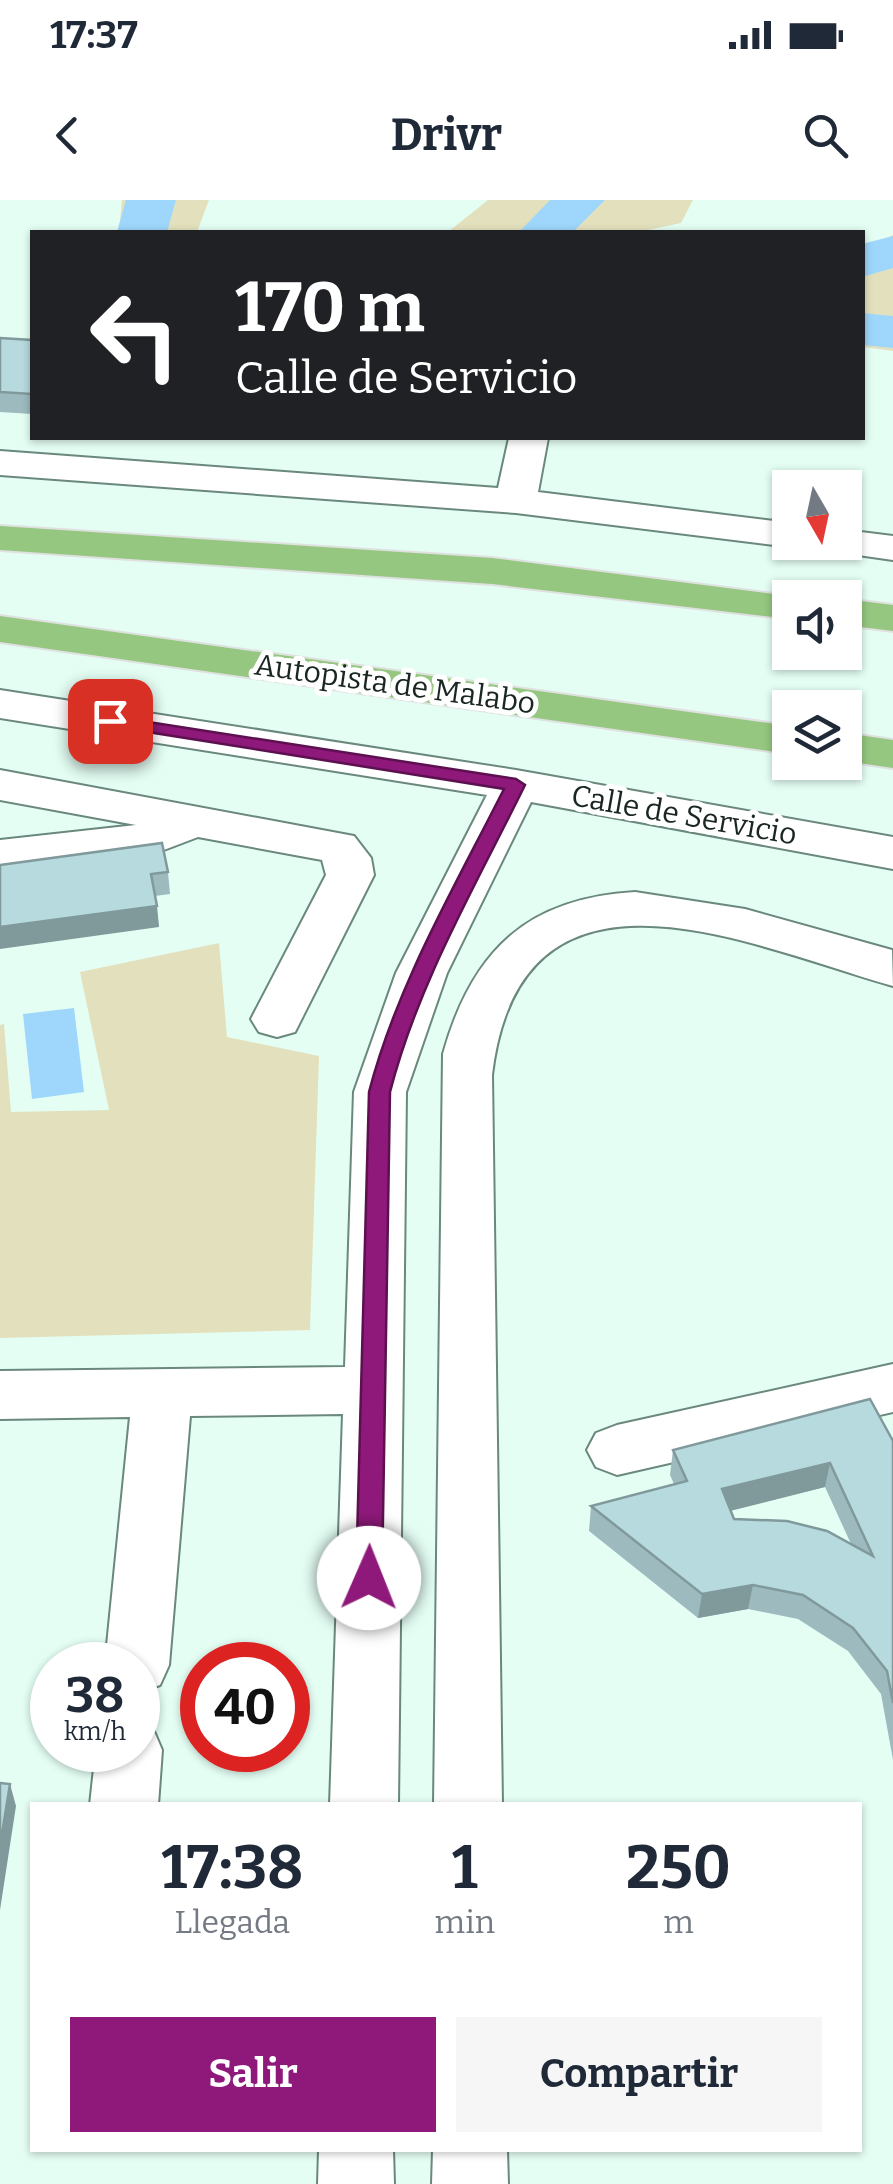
<!DOCTYPE html>
<html lang="es">
<style>
:root{--surface:#fff;--page:#f6f6f7;--text:#1f2937;--muted:#747a83;--accent:#8e197a}
body{margin:0;font-family:Bitter,serif;background:var(--page);color:var(--text);height:100vh;display:flex;flex-direction:column;font-size:38px;white-space:nowrap}
*{box-sizing:border-box;margin:0}
p{font-size:32px;color:var(--muted)}
.icon{flex:none;width:55px;height:55px;fill:none;stroke:currentColor;stroke-width:2;stroke-linecap:round;stroke-linejoin:round}
.map{position:relative;flex:1;overflow:hidden}
.details{position:absolute;left:30px;top:1602px;width:832px;height:350px;display:flex;flex-direction:column;background:var(--surface);border-radius:0px;box-shadow:0 2px 8px #0004}
.details>*{flex:none}
.banner{position:absolute;left:30px;top:30px;width:835px;height:210px;border-radius:0px;box-shadow:0 2px 8px #0004;background:#202124;color:#fff;overflow:hidden}
.needle{width:65px;rotate:171deg}
.controls{position:absolute;left:772px;top:270px;display:grid;gap:20px}
.controls a{display:grid;place-items:center;width:90px;height:90px;border-radius:0px;background:var(--surface);box-shadow:0 2px 8px #0004;font-size:50px}
.speed{position:absolute;left:30px;top:1442px;display:flex;gap:20px;font-size:50px;font-weight:700;text-align:center}
.speed>*{display:grid;place-content:center;width:130px;height:130px;border-radius:50%;background:var(--surface);box-shadow:0 2px 8px #0004;line-height:1}
.speed small{font-size:25px;font-weight:400}
.speed .limit{border:15px solid #d22;background:#fff;color:#111}
.pin{position:absolute;display:grid;place-items:center;width:85px;height:85px;color:#fff;margin:-42px;border-radius:20px;box-shadow:0 5px 15px #0006}
.me{position:absolute;width:110px;margin:-55px;rotate:1deg;stroke-linejoin:round;filter:drop-shadow(0 0 8px #0008)}
.turn{display:flex;align-items:center;gap:35px;height:210px;padding:0 40px;font-size:45px}
.turn .icon{width:130px;height:130px;stroke-width:2.5}
.turn b{display:block;font-size:70px;line-height:85px}
.eta{display:flex;justify-content:space-evenly;align-items:center;height:170px;text-align:center}
.eta b{font-size:60px;font-weight:700;line-height:70px}
.button{display:flex;gap:20px;margin-top:auto;padding:20px 40px}
.button a{flex:1;height:115px;border-radius:0px;background:var(--accent);color:#fff;font-size:40px;font-weight:700;line-height:115px;text-align:center}
.button a+a{background:var(--page);color:var(--text)}
.status{display:flex;justify-content:space-between;align-items:center;height:70px;padding:0 50px;background:var(--surface);direction:ltr}
.status svg{height:28px;fill:currentColor}
header{display:flex;justify-content:space-between;align-items:center;height:130px;padding:0 40px;background:var(--surface);font-size:45px;font-weight:700}
.map>svg:first-child{display:block}
</style>
<div class="status"><b>17:37</b><svg viewBox="0 0 49 12"><path d="M0 12V9h3v3zM5 12V6h3v6zM10 12V3h3v9zM15 12V0h3v12zM26 1h20v11H26zM47 4h2v5h-2z"/></svg></div>
<header><svg class="icon" aria-label="back" viewBox="0 0 24 24"><path d="M15 5l-7 7 7 7"/></svg>Drivr<svg class="icon" aria-label="search" viewBox="0 0 24 24"><circle cx="10" cy="10" r="6"/><path d="M15 15l6 6"/></svg></header>
<div class="map">
<svg width="893" height="1984" viewBox="0 0 893 1984">
<rect width="100%" height="100%" fill="#e4fef4"/>
<path fill="#e3e1bd" d="M122,0H209L197,32H119Z
M488,0H693L681,23L639,32H448Z
M893,35V151L863,147V50Z
M219,743L227,837L319,856L310,1130L0,1138V825L4,824L11,912L109,910L80,772Z"/>
<path fill="#9ed7fb" d="M74,808L84,892L32,899L23,814Z"/>
<g fill="none" stroke-linecap="round" stroke-linejoin="round">
<path fill="#9ed7fb" fill-rule="evenodd" d="M126,0H176L167,32H117Z
M550,0H605L573,32H519Z
M893,36V68L862,77V44Z
M862,113L893,116V148L862,145Z"/>
<g stroke="#6a887d" stroke-width="4">
<path id="minor" d="M509,238H548L538,292L790,323V342H806L790,347L516,313L0,275V251L498,288Z
M845,330L893,336V360L830,351L825,342H845Z
M0,490L516,570L893,637V669L531,602L447,773L406,892L398,1605H330L343,1214L190,1216L169,1465L160,1485L138,1493V1465H105L130,1217L0,1219V1171L345,1167L354,892L396,773L487,595L0,518Z
M0,570L354,636L371,658L374,675L295,832L277,837L259,832L251,819L326,675L322,660L198,637L156,653L0,672V640L136,625L0,600Z
M635,692L745,709L892,750L893,786C748,745 521,637 492,875L502,1605H434L443,854C472,750 528,698 635,692Z
M893,1164V1212L617,1275L596,1267L587,1250L596,1233L617,1225Z
M138,1523L153,1529L162,1550L158,1605H90L96,1550H138Z
M319,1950H393L394,1984H318Z
M433,1950H507L508,1984H432Z"/>
</g>
<g stroke="#dfe1e0" stroke-width="4">
<path id="highway" d="M0,326L492,358L806,398H790V419L492,384L0,350Z
M845,399L893,405V431L845,425Z
M0,416L790,526V554L0,442Z
M845,533L893,540V568L845,561Z"/>
</g>
<use href="#minor" fill="#fff" fill-rule="evenodd"/>
<use href="#highway" fill="#95c780" fill-rule="evenodd"/>
</g>
<path fill="#9dbbbf" fill-rule="evenodd" d="M0,138L32,140V214L0,212Z
M0,665L168,672L170,694L155,696L159,727Z
M893,1241V1560L881,1494L848,1451L798,1419L748,1409L698,1418L589,1331L591,1306L674,1284L670,1275L673,1250ZM825,1287L851,1344L734,1319L731,1310Z"/>
<path fill="#80999b" d="M157,706L159,727L0,749V727Z
M830,1263L825,1287L718,1314L722,1289Z
M753,1385L748,1409L698,1418L702,1394Z
M10,1584L16,1606L0,1710V1646Z"/>
<path fill="#b7dade" stroke="#80999b" stroke-width="2.5" fill-rule="evenodd" d="M0,138L32,140V194L0,192Z
M162,643L168,672L151,674L157,706L0,727V665Z
M870,1199L893,1241V1503L887,1471L853,1428L803,1395L753,1385L702,1394L591,1306L687,1281L673,1250ZM830,1263L873,1356L827,1331L787,1321L734,1319L722,1289Z
M0,1583L10,1584L0,1646Z"/>
<path fill="#8e197a" stroke="#5c104f" stroke-width="2.5" d="M110,516L516,579L525,585C476,685 418,783 390,892L382,1378L369,1390L356,1378L369,892C397,785 454,688 504,589L104,525L101,521Z"/>
<g text-anchor="middle" dominant-baseline="central" stroke-width="10" stroke-linejoin="round" paint-order="stroke">
<g font-size="30" fill="#192621" stroke="#fff">
<text transform="translate(395 484) rotate(8)">Autopista de Malabo</text>
<text transform="translate(684 615) rotate(10)">Calle de Servicio</text>
</g>
</g>
</svg>
<div class="controls">
<a><svg class="needle" viewBox="-14 -14 28 28"><path d="M0-13l5 13h-10z" fill="#e53935"/><path d="M0 13l5-13h-10z" fill="#747a83"/></svg></a>
<a><svg class="icon" aria-label="sound" viewBox="0 0 24 24"><path d="M4 9h4l5-4v14l-5-4H4zM17 9q2 3 0 6"/></svg></a>
<a><svg class="icon" aria-label="layers" viewBox="0 0 24 24"><path d="M12 4l9 5-9 5-9-5zM3 14l9 5 9-5"/></svg></a>
</div>
<div class="speed"><div>38<small>km/h</small></div><div class="limit">40</div></div>
<div class="pin" style="left:110px;top:521px;background:#d93025"><svg class="icon" aria-label="arrive" viewBox="0 0 24 24"><path d="M6 21V4h12l-3 4 3 4H6"/></svg></div>
<svg class="me" style="left:369px;top:1378px" viewBox="-20 -20 40 40"><circle r="19" fill="#fff"/><path d="M0-13L10 11 0 6-10 11z" fill="#8e197a"/></svg>
<div class="banner">
<div class="turn"><svg class="icon" aria-label="left" viewBox="0 0 24 24"><path d="M17 20v-9H6M10 6l-5 5 5 5"/></svg><div><b>170 m</b>Calle de Servicio</div></div>
</div>
<section class="details">
<div class="eta">
<div><b>17:38</b><p>Llegada</p></div>
<div><b>1</b><p>min</p></div>
<div><b>250</b><p>m</p></div>
</div>
<div class="button"><a>Salir</a><a>Compartir</a></div>
</section>
</div>
